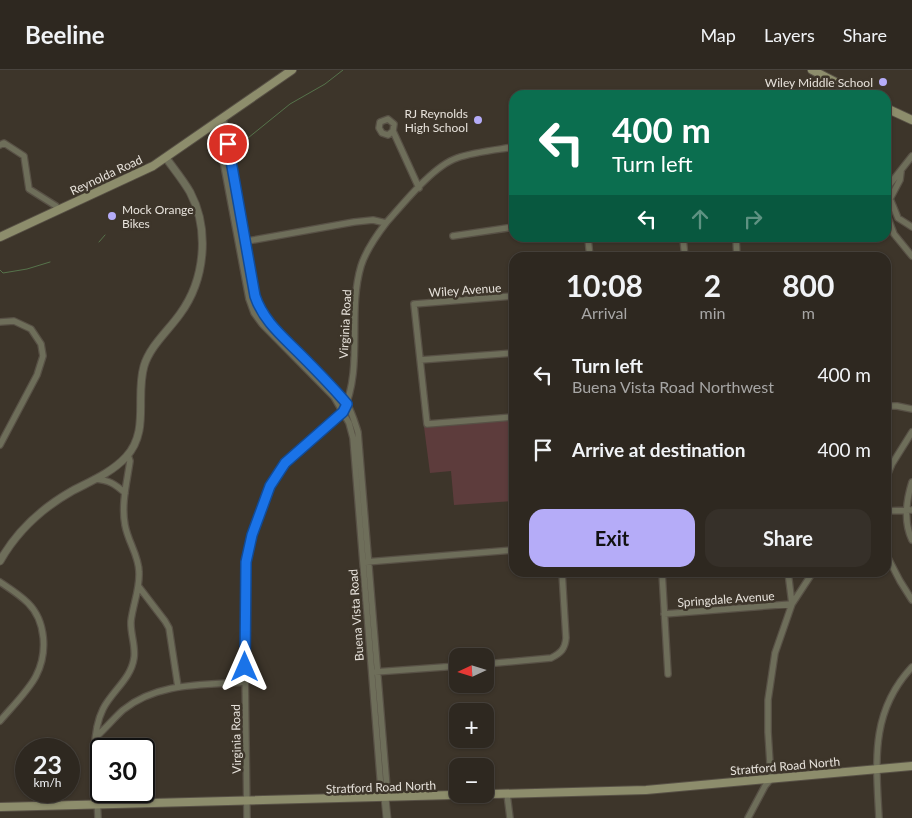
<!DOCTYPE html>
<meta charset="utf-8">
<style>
:root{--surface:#2e2820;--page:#363029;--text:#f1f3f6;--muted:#a7a6a5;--line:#49443e;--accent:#b5acf8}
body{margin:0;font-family:Lato,sans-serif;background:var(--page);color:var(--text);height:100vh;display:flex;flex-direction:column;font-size:19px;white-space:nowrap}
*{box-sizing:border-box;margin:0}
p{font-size:16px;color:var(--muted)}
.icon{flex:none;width:28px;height:28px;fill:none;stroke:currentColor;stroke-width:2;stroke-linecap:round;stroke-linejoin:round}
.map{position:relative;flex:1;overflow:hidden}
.details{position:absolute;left:509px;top:182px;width:382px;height:325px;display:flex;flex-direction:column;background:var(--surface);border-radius:15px;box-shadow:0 1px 4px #0004,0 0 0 1px var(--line)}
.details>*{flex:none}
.guide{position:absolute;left:509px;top:20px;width:382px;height:152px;border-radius:15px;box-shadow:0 1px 4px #0004,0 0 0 1px var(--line);background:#0b6e4f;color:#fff;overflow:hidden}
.needle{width:32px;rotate:266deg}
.tools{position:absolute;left:449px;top:578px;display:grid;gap:10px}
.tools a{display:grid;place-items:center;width:45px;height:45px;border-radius:10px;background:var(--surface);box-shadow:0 1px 4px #0004,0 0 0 1px var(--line);font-size:25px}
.speed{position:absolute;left:15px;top:668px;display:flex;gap:10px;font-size:25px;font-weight:700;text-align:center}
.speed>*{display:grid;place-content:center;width:65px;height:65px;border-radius:50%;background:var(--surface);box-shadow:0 1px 4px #0004,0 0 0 1px var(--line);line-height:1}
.speed small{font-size:12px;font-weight:400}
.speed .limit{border:2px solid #111;border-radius:8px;background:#fff;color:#111}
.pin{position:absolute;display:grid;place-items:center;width:42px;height:42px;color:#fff;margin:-21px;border:2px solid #fff;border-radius:50%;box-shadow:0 1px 5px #0007}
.me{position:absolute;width:55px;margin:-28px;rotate:0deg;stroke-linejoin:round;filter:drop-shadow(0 0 4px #0008)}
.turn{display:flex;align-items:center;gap:18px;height:105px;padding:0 20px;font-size:22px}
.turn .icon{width:65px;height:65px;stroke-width:2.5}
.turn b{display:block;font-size:35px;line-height:42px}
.lanes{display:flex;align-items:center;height:48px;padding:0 20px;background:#0003;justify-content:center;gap:25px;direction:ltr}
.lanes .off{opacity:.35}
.eta{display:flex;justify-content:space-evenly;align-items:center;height:85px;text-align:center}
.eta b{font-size:30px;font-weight:700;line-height:35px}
.primary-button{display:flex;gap:10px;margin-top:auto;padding:10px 20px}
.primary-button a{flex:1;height:58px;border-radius:15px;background:var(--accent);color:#111;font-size:20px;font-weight:700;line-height:58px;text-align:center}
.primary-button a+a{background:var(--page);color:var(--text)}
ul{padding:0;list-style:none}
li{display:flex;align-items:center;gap:15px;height:75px;padding:0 20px}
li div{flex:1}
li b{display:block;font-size:19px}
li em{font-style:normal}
header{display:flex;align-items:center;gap:30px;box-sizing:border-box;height:70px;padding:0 25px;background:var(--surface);border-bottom:1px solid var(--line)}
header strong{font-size:24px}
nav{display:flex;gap:28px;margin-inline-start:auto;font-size:18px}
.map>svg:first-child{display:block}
</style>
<header>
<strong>Beeline</strong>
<nav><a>Map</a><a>Layers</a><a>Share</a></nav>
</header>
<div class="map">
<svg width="912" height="748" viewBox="0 0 912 748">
<rect width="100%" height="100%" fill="#3d352a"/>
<path fill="#5d3c3c" d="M514,349V431L454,435L451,401L430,403L424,357Z"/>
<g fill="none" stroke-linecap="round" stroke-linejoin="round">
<path stroke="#56734b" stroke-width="1" d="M248,68L290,34L325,14L343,0
M99,172L105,165
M0,200L3,203L27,199L50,192"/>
<g stroke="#585146" stroke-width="8">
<path id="minor" d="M223,48L255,226C271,272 321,294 347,334C352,342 355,353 358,362L387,718L385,728
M216,53L249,229L254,243L262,254L334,327L349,353L353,368L381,719L385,728
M393,61L388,65L382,63L379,58L380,52L388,49L394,54L393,61L419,118
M0,75L4,73L24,86L29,119L56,136L58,140
M886,119L912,86
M891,127L900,110L901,102
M891,131L898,148L912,157
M886,143L894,164L912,186
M453,166L514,157
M588,168L590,188
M683,168L685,188
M736,168L737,188
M242,172L354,152L373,150L386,153C403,134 433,96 457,88C474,82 495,80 514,77
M514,226L414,234L427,354L514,347
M0,252L14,251L31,259L41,274L43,286L37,305L0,375
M420,290L514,283
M886,336H897L912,339
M886,408L892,394L912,362
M95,409C109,410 115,414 125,423
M912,412C906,431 903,451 912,470
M886,441L912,440
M886,484L900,511L912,530
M366,492L514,480
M662,502L668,604
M0,512C9,518 20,525 28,533C46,551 48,583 36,606C29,620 11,638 0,651
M139,517L165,551L169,558L178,617
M664,544L792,534L813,502
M485,594L551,588C561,583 565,579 566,568L562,502
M375,602L458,596
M96,667C106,658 114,648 123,640C157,612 204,615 245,612
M507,724L510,748
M98,748C97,716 88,669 103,639C112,621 131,609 134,588C136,576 130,563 131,551C133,534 140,519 139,502C139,486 128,472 125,455C121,434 127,412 130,391L128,385
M247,748L244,519L248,478L270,416L278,402L294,383L343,342C364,297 347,243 361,196C366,180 376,166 386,153
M748,748L765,716L771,709L768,662V630L775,583L792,534L788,502
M879,748C876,691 870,642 912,597"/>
</g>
<g stroke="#585146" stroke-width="9">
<path id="tertiary" d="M0,491C17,461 42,438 72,421C91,411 111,403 126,387C150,361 135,327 144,296C150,276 168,261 180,244C205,210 210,160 190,122C183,110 174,99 166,88
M385,728L387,748"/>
</g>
<g stroke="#585146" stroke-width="10">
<path id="secondary" d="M812,0L861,25
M886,38L912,50
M0,167L153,96L292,0
M0,737L646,720L912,696"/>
</g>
<use href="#minor" stroke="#6e6e5a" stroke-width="5.5"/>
<use href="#tertiary" stroke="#6e6e5a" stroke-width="7"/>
<use href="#secondary" stroke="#8d8d6c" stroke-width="8"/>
</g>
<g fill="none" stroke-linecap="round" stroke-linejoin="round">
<g stroke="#114b97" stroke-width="12">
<path id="route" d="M228,74L255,226C263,250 281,265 299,283C316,300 332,316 347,334L343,342L285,393L270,416L252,465L246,492L245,597"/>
</g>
<use href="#route" stroke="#1a73e8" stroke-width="9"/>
</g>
<g fill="#b5acf8" stroke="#3d352a" stroke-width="2">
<circle cx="883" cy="12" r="5"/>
<circle cx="478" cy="50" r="5"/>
<circle cx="112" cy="146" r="5"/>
</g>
<g text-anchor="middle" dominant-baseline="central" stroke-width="5" stroke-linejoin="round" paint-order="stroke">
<g font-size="12" fill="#e7e2db" stroke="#3d352a" text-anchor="end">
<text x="873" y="12">Wiley Middle School</text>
<text x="468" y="43">RJ Reynolds<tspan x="468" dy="14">High School</tspan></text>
<text x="122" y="139" text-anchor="start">Mock Orange<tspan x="122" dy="14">Bikes</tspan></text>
</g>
<g font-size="12" fill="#e7e2db" stroke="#3d352a">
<text transform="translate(106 105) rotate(-25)">Reynolda Road</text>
<text transform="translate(465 220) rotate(-4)">Wiley Avenue</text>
<text transform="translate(345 254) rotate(-87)">Virginia Road</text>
<text transform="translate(726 529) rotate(-4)">Springdale Avenue</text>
<text transform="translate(356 545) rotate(-94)">Buena Vista Road</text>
<text transform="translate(236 669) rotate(-91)">Virginia Road</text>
<text transform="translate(785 696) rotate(-5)">Stratford Road North</text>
<text transform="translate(381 717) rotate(-2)">Stratford Road North</text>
</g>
</g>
</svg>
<div class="tools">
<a><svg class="needle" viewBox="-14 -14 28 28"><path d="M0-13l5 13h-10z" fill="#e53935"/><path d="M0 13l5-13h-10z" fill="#a7a6a5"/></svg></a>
<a>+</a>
<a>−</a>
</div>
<div class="speed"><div>23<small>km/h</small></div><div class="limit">30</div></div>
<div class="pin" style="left:228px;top:74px;background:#d93025"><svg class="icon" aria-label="arrive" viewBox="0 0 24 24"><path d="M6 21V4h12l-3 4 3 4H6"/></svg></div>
<svg class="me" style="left:245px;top:597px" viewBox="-20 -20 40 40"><path d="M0-17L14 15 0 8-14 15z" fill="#1a73e8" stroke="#fff" stroke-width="4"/></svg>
<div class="guide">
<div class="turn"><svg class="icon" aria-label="left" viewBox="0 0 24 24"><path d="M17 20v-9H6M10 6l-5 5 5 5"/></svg><div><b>400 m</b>Turn left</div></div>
<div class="lanes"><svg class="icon" aria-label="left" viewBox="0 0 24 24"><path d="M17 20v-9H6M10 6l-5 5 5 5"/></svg><svg class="icon off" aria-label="ahead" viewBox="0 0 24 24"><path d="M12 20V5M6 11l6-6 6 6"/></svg><svg class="icon off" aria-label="right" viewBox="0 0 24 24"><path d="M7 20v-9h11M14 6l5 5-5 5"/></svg></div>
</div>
<section class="details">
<div class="eta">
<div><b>10:08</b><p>Arrival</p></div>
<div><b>2</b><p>min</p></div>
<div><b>800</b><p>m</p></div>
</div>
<ul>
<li><svg class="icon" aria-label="left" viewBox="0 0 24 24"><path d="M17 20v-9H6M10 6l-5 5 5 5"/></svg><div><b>Turn left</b><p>Buena Vista Road Northwest</p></div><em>400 m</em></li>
<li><svg class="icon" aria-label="arrive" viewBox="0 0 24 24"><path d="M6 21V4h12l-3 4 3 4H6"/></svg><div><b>Arrive at destination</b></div><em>400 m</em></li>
</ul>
<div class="primary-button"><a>Exit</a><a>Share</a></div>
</section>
</div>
